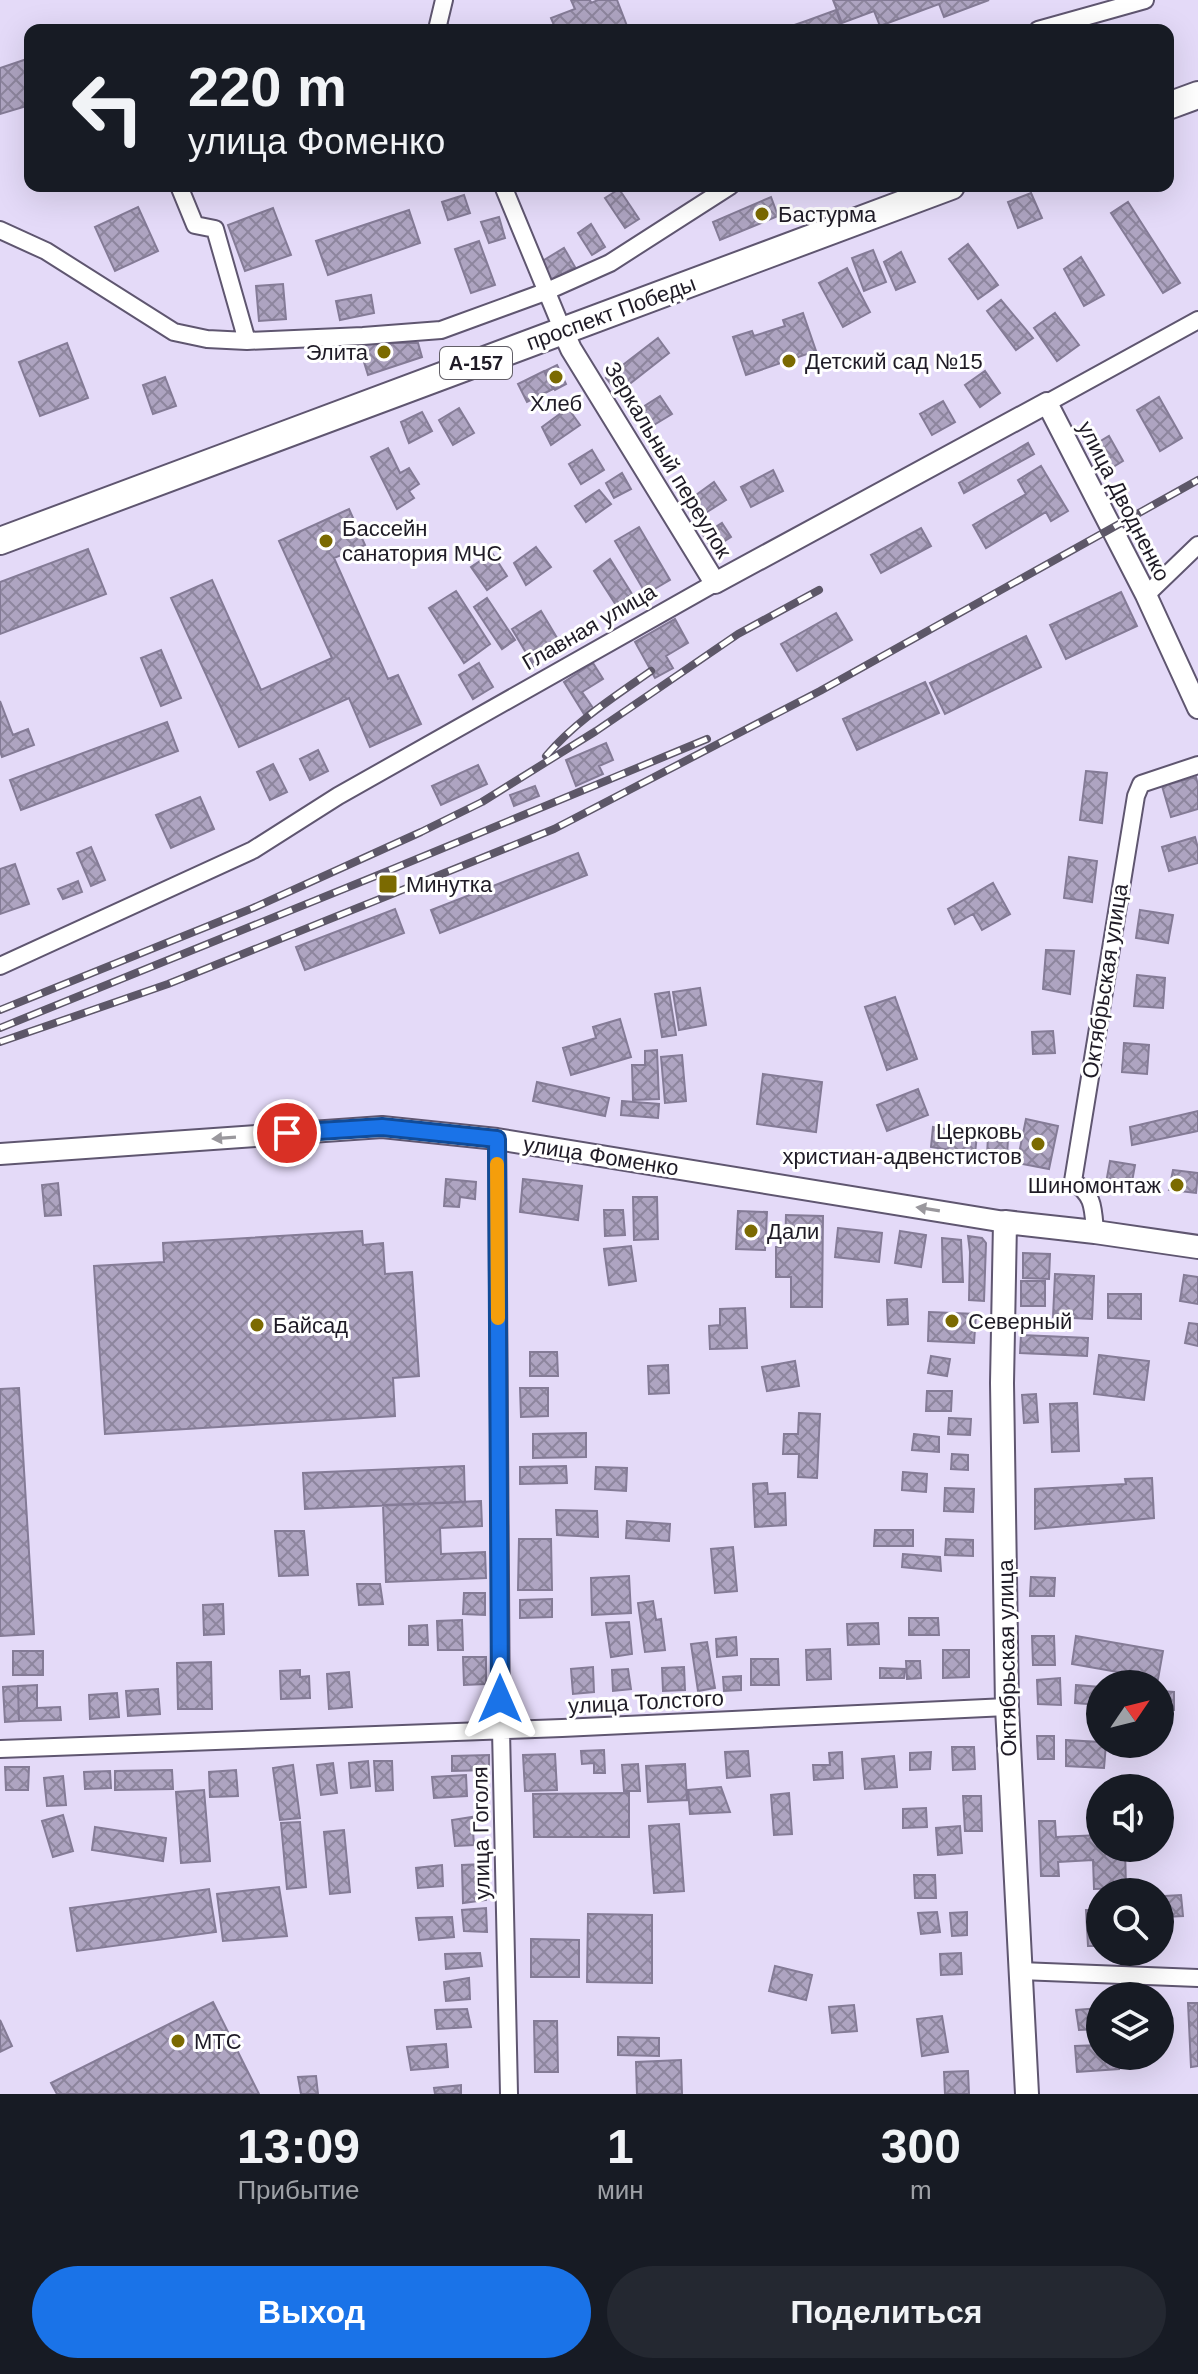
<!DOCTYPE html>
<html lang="ru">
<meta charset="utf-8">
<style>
:root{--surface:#171b24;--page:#242831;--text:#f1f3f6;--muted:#9ea1a6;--accent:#1a73e8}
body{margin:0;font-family:Arial,sans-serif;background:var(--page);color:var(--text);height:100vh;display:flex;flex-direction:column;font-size:30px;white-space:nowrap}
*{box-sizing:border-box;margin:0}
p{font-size:26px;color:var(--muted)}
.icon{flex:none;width:44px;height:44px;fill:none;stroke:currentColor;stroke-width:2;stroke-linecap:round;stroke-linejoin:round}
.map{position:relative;height:2094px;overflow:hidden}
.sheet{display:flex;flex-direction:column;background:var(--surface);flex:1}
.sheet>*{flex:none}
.guide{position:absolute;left:24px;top:24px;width:1150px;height:168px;border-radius:16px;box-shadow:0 8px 32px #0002;background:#171b24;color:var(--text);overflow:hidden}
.needle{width:52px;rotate:55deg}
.controls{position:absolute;left:1086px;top:1670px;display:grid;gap:16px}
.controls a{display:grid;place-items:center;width:88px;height:88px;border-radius:50%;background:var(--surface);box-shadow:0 8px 32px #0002;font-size:40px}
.pin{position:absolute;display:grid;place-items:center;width:68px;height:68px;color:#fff;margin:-34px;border:4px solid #fff;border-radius:50%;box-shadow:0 2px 8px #0007}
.me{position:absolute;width:88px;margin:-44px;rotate:0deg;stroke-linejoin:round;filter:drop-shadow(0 0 6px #0008)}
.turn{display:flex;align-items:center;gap:28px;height:168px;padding:0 32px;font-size:36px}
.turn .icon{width:104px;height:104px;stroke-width:2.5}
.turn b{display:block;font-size:56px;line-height:68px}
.eta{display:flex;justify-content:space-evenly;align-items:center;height:136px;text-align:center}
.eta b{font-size:48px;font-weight:700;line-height:56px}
.cta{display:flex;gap:16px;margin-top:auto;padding:16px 32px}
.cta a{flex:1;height:92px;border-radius:48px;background:var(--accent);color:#fff;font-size:32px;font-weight:700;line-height:92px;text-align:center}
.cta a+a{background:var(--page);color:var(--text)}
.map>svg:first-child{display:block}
</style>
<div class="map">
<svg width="1198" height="2094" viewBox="0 0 1198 2094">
<defs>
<pattern id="building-cross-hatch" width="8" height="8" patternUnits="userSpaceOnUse" patternTransform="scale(2)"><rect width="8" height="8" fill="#aea4c1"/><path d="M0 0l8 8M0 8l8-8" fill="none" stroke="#8d859d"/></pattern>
</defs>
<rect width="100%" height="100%" fill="#e4daf8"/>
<path fill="url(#building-cross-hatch)" stroke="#847b96" stroke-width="2" d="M571,0H590L591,3L598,0H617L627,26L617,30H556L551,18L575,9Z
M833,0H989L944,17L939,4L880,26L874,11L842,23Z
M836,10L843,30H780L806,21Z
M30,58V105L0,114V68Z
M619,189L639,219L625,228L605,198Z
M1031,193L1042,218L1018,228L1008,202Z
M464,195L470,213L448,220L442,202Z
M771,197L778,216L720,240L713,222Z
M1128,202L1180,283L1163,293L1111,213Z
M138,207L158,251L115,271L95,227Z
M273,208L291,255L245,271L228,225Z
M409,210L420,243L328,275L316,241Z
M499,217L505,238L489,243L481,222Z
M591,224L605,247L592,255L578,233Z
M479,241L495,285L471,293L455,249Z
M968,244L998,285L978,299L949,259Z
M564,248L575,267L550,281L539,263Z
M873,250L886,282L864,291L852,258Z
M901,252L915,282L896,290L884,262Z
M1081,257L1104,295L1084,306L1064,269Z
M847,268L870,312L843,327L819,283Z
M283,284L286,319L259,321L256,286Z
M371,295L374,313L340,320L336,301Z
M1001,300L1033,338L1016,350L987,311Z
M803,313L816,351L746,375L733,337L752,331L754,336L785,326L783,320Z
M1055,313L1079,345L1057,361L1034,328Z
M658,338L669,353L618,393L606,378Z
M67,343L88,398L40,416L19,362Z
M358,343H418L422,357L368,375Z
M557,365L566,384L555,390L545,371Z
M544,371L553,389L527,402L518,384Z
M985,371L1000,393L980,407L965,385Z
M165,377L176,406L153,414L143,385Z
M660,396L672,414L649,428L638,410Z
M1159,397L1182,438L1160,451L1137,410Z
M943,401L955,422L932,435L920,414Z
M459,408L474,433L453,445L439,420Z
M568,408L580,425L551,445L542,427Z
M422,412L432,431L409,443L401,422Z
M1109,436L1123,461L1103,473L1089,448Z
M1028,443L1034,454L964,493L959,483Z
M388,448L400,473L409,468L419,484L409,491L414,498L397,509L371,457Z
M592,450L604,470L581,484L569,464Z
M1041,466L1068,511L1051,521L1046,512L986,548L973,525L1026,494L1018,480Z
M773,470L783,491L751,507L741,487Z
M622,473L631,489L614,498L606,483Z
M714,482L726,500L696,519L685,503Z
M599,490L611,504L586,522L575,506Z
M349,509L365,545L334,558L388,679L398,675L421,724L370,747L349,698L239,747L171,598L212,580L261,690L332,658L279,541Z
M722,523L731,537L712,549L703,535Z
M639,527L670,580L646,594L615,541Z
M921,528L931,546L881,573L871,555Z
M536,547L551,567L526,585L514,563Z
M88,549L106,594L0,634V582Z
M492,553L507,576L487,590L471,567Z
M610,559L632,594L616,605L594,571Z
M456,591L490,644L464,663L429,608Z
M1121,592L1137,626L1066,659L1050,625Z
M487,598L515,640L502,649L474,607Z
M541,611L563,648L534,666L512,629Z
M836,613L852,640L797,671L781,644Z
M675,619L688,643L666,656L673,668L655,678L635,642Z
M1026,636L1041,667L945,714L930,683Z
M161,650L181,698L161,706L141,658Z
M479,663L493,687L473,699L459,675Z
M593,663L603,679L582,692L593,708L584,714L564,682Z
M925,682L939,713L857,750L843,719Z
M0,701L13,735L28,729L34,745L2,757L0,751Z
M167,722L178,751L21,810L10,780Z
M606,743L613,760L599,766L603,774L576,786L566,760Z
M318,750L328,771L310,780L300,759Z
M273,764L287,792L270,800L257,772Z
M478,765L487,784L441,805L432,786Z
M1086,771L1107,773L1102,823L1080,820Z
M1196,777L1198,785V809L1171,817L1162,786Z
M535,786L539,796L514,806L510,795Z
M200,797L214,829L171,848L156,815Z
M1195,837L1198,848V863L1169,871L1162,847Z
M91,847L105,880L91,886L77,853Z
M578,853L587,875L440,933L431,910Z
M1069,857L1097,861L1092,902L1064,898Z
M15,864L29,904L0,914V869Z
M78,881L82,892L63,899L58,889Z
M993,883L1010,914L982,930L973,914L955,924L948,909Z
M395,909L404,933L305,970L296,947Z
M1140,910L1173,915L1168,943L1136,938Z
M1046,950L1074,951L1070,994L1043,989Z
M1137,975L1165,978L1163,1008L1134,1006Z
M700,988L706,1025L679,1030L673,992Z
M669,992L676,1035L662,1037L655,994Z
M895,997L917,1059L887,1070L865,1007Z
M620,1019L631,1057L571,1075L563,1048L596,1038L593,1027Z
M1053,1031L1055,1053L1033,1054L1032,1032Z
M1124,1043L1149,1045L1147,1074L1122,1072Z
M657,1050L659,1099L633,1100L632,1065H645V1051Z
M682,1055L686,1101L665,1103L661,1057Z
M763,1074L822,1082L816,1132L757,1124Z
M537,1082L609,1098L605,1116L533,1101Z
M918,1089L928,1115L887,1131L877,1105Z
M622,1101L659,1104L658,1118L621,1115Z
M1198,1111V1131L1132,1145L1130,1127Z
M1026,1119L1058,1126L1049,1169L1017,1163Z
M933,1127L977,1134L975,1154L931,1147Z
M988,1137L1008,1139L1007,1157L987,1155Z
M1110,1161L1135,1165L1131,1187L1106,1183Z
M1173,1170L1198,1173L1196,1193L1169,1190Z
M446,1179L476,1182L475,1199L460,1197L459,1207L444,1206Z
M523,1179L582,1186L578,1220L520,1212Z
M58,1183L61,1215L45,1216L42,1185Z
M633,1197H657L658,1239L634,1240Z
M604,1210H623L625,1235L605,1236Z
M738,1211L767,1212L765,1250L736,1249Z
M786,1215L823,1216L822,1307H791V1277H776V1247H785Z
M838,1228L882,1233L879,1262L835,1257Z
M362,1231L363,1245L383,1243L385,1274L412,1272L419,1376L393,1378L395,1416L105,1434L94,1266L164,1262L163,1243Z
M900,1231L926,1235L921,1267L895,1263Z
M968,1236L982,1238L986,1243L984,1301L969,1300L970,1252Z
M942,1238L961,1240L963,1282H943Z
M631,1246L636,1281L609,1285L604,1249Z
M1023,1253L1050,1254L1049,1279L1023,1278Z
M1055,1274L1094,1276L1092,1319L1053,1317Z
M1184,1275L1198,1277V1304L1180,1301Z
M1021,1281H1045V1306H1021Z
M1108,1294H1141V1319L1108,1318Z
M907,1299L908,1324L888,1325L887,1300Z
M745,1308L747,1348L710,1349L709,1326L720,1325V1309Z
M929,1312L976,1314L974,1343L928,1341Z
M1189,1323L1198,1324V1346L1185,1343Z
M1021,1335L1088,1338L1087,1356L1020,1353Z
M530,1352H557L558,1376H530Z
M1099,1355L1149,1361L1144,1400L1094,1394Z
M931,1356L950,1359L947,1376L928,1373Z
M795,1361L799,1386L767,1391L762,1367Z
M668,1365L669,1393L649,1394L648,1366Z
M19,1388L34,1634L0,1636V1389Z
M520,1388H548V1416L521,1417Z
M927,1391H952L951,1411H926Z
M1036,1394L1038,1422L1024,1423L1022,1395Z
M1077,1403L1079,1451L1052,1452L1050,1404Z
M799,1413L820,1414L817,1478L798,1477L799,1454H783L784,1434H798Z
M949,1418L971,1419L970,1435L948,1434Z
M586,1433V1457L533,1458V1434Z
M914,1434L939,1437V1452L912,1450Z
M952,1454L968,1455V1470L951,1469Z
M464,1466L465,1502L305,1509L303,1473Z
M566,1466L567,1483L520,1484V1467Z
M596,1467L627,1468L626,1491L595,1489Z
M903,1472L927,1474L926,1492L902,1490Z
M1152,1478L1154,1518L1035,1529V1489L1126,1484L1125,1479Z
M767,1483L768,1494L785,1493L786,1525L755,1527L753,1484Z
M945,1488L974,1489L973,1512L944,1511Z
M481,1501L482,1526L440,1528L441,1554L485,1552L486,1578L386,1582L383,1505Z
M556,1510L597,1511L598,1537L557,1535Z
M627,1521L670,1524L669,1541L626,1538Z
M875,1530H913V1546H874Z
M275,1531H304L308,1575L279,1576Z
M519,1539H551L552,1590H518Z
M946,1539L973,1540V1556L945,1555Z
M733,1547L737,1591L715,1593L711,1549Z
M903,1554L940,1557L941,1571L902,1567Z
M629,1576L631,1613L592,1615L591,1578Z
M1031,1577L1055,1578L1054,1596H1030Z
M357,1584H380L383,1604L359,1605Z
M464,1593H485V1615L463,1614Z
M552,1599V1617L520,1618V1600Z
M653,1601L656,1620L661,1619L665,1650L645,1652L638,1603Z
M223,1604L224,1634L204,1635L203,1605Z
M909,1618H938L939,1635H909Z
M462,1620L463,1650H438L437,1621Z
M629,1622L632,1654L611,1657L606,1623Z
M878,1623L879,1644L848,1645L847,1624Z
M427,1625L428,1645H409V1626Z
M1032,1636H1054L1055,1665H1033Z
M1076,1636L1163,1651L1158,1679L1072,1664Z
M736,1637L737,1655L717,1657L716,1639Z
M707,1642L715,1688L698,1691L691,1644Z
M830,1649L831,1679L807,1680L806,1650Z
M943,1650H969V1677L943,1678Z
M13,1651H43V1675H13Z
M463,1657H486V1684L464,1685Z
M751,1659H778L779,1685H751Z
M906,1661H920L921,1678L907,1679Z
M211,1662L212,1709H178L177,1663Z
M593,1667L594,1692L573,1694L571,1669Z
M684,1667L685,1690L663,1691L662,1668Z
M880,1668L905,1669L904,1678H880Z
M628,1669L631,1689L613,1691L612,1670Z
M300,1670V1677L309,1676L310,1698L281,1699L280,1671Z
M349,1672L352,1707L329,1709L327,1674Z
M741,1676V1690L724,1691L723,1677Z
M1060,1678L1061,1705L1038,1704L1037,1680Z
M37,1685V1708L60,1707L61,1720L19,1721L18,1686Z
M1076,1685L1100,1687V1705L1075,1703Z
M18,1686L19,1721L5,1722L3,1687Z
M158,1689L160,1714L128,1716L126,1691Z
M1160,1691L1174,1692V1710L1160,1709Z
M117,1693L119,1717L90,1719L89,1695Z
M1037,1736H1054V1759H1038Z
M1066,1740L1100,1742V1744H1106L1104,1768L1066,1766Z
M952,1747H974L975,1769L953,1770Z
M604,1750L605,1773H594V1763L582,1764L581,1751Z
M748,1751L750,1776L727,1778L725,1752Z
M842,1752L843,1778L814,1780L813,1765H830L829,1753Z
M931,1752L930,1769L910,1770V1753Z
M555,1754L557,1790L525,1791L523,1755Z
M489,1755V1770L452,1771V1756Z
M894,1756L897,1787L865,1789L862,1759Z
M368,1761L370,1786L351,1788L349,1763Z
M374,1761H392L393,1790L376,1791Z
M333,1763L337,1793L321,1795L317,1765Z
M638,1764L640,1791H624L622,1765Z
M685,1764L687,1800L648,1802L646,1766Z
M293,1765L300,1818L280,1820L273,1768Z
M5,1767H29L28,1790H6Z
M172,1770L173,1789L115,1790V1771Z
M236,1770L238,1796L210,1797L209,1772Z
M110,1771L111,1788L85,1789L84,1772Z
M466,1775L467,1796L434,1798L432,1777Z
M63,1776L66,1805L47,1806L44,1778Z
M721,1787L730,1812L690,1814L688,1790Z
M204,1790L210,1861L181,1863L176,1792Z
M629,1793V1837H534L533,1794Z
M789,1793L792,1834L774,1835L771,1795Z
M963,1796H981L982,1831H965Z
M926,1808L927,1827L903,1828V1809Z
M63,1815L73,1851L53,1857L42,1821Z
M472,1817L474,1845L455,1846L452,1820Z
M1039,1821H1055L1056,1837L1100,1835V1848H1125L1126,1888L1094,1889L1093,1860L1058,1862L1059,1876H1041Z
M300,1822L306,1887L287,1889L281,1823Z
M679,1824L684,1891L654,1893L649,1826Z
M960,1826L962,1853L938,1855L936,1828Z
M95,1827L166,1838L163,1861L92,1850Z
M344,1830L350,1892L330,1894L324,1832Z
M483,1864L486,1900L463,1903L462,1865Z
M442,1865L443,1886L418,1888L416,1868Z
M914,1875H935L936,1898H915Z
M279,1887L287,1936L223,1941L217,1894Z
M209,1889L216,1932L77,1951L70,1908Z
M1181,1895L1183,1916L1165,1917V1896Z
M486,1908L487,1932L464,1931L462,1910Z
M1086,1910H1100V1946H1088Z
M937,1912L940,1932L921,1934L918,1913Z
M967,1912V1935L952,1936L950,1913Z
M588,1914L652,1915V1983L587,1982Z
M452,1917L454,1937L419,1940L416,1918Z
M531,1939L579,1940V1977H531Z
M480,1953L482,1966L446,1969L445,1954Z
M961,1953L962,1974L941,1975L940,1954Z
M775,1966L812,1975L806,2000L769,1991Z
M469,1978L470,1999L446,2001L444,1982Z
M213,2002L259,2094H57L51,2083Z
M1188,2003H1198V2066L1191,2067Z
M854,2005L857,2031L832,2033L829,2007Z
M1100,2008V2029L1079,2030L1076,2010Z
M467,2009L471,2027L437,2029L435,2010Z
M942,2016L948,2052L922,2056L917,2019Z
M0,2020L12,2046L0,2052Z
M534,2021H557L558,2072H535Z
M534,2021H557L558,2072H535Z
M618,2037L659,2038V2056L618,2055Z
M446,2044L448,2067L411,2070L407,2047Z
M1100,2045V2056H1118L1119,2069L1077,2072L1075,2046Z
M681,2060L682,2094H637L636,2062Z
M968,2071L969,2094H945L944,2072Z
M316,2076L318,2094H301L298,2077Z
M461,2085V2094H435L434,2088Z"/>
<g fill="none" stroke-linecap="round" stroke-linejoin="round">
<g stroke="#5f5670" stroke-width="20">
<path id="minor" d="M441,30L438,25L444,0
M1038,30L1145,0
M179,186L195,225L215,229L247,341
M503,186L563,331
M0,230L46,251L174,332L207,339L247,341L363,336L441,330L545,292L610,263L730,186
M1047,403L1198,320
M1146,595L1198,545
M0,966L253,850L338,796L715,583
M497,1139L501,1730L509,2094
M1095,1232C1093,1207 1094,1196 1073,1181L1136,796L1141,784L1198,765
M0,1749L562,1728L1007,1707
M1020,1971L1198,1978"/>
</g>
<g stroke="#5f5670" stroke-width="24">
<path id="tertiary" d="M563,331L571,349L715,583L1047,403L1146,595L1198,708
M0,1154L382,1127L497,1139L1005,1222"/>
</g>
<g stroke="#5f5670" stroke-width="26">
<path id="secondary" d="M1027,2094L1007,1707L1002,1383L1005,1222L1095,1232L1198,1247"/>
</g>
<g stroke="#5f5670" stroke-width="30">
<path id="primary" d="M1168,106L1198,95
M0,541L951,186"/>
</g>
<use href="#minor" stroke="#fff" stroke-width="16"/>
<use href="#tertiary" stroke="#fff" stroke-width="20"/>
<use href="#secondary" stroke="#fff" stroke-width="22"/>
<use href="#primary" stroke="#fff" stroke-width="26"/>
<g stroke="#5d5768" stroke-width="8">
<path id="rail" d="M546,756C576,721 614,697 651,671
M0,1010L253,908L421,832L482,802L596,731L738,634L819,590
M0,1028L383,873L707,739
M0,1042L168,984L554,829L820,691L1198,480"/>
</g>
<use href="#rail" stroke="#fff" stroke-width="5" stroke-dasharray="15" stroke-linecap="butt"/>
</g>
<defs><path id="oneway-solid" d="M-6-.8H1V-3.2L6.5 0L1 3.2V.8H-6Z" transform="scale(2)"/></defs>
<g fill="#9a989d">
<use href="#oneway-solid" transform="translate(224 1138) rotate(176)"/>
<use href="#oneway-solid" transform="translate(928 1209) rotate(-171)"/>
</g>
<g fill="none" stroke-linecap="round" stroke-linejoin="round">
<g stroke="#114b97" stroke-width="20">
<path id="route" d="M287,1133L382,1127L497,1139L500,1699"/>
</g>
<use href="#route" stroke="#1a73e8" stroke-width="14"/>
<path stroke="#f59e0b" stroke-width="14" d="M497,1164L498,1318"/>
</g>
<g fill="#7b6a01" stroke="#fff" stroke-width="3">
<circle cx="762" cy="214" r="8"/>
<circle cx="384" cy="352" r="8"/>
<circle cx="789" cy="361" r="8"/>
<circle cx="556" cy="377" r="8"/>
<circle cx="326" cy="541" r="8"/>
<rect x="378" y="874" width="20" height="20" rx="4"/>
<circle cx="1038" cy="1144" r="8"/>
<circle cx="1177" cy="1185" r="8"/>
<circle cx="751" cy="1231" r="8"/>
<circle cx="952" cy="1321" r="8"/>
<circle cx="257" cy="1325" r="8"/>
<circle cx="178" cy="2041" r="8"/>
</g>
<g text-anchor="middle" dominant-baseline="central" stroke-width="6" stroke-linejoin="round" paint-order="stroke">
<rect fill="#fff" stroke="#625f67" stroke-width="2" x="440" y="347" width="72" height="32" rx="6"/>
<g font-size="20" font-weight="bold" fill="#1f1b26">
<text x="476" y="363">А-157</text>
</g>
<g font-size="22" fill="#1f1b26" stroke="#fff" text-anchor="start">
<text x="778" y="214">Бастурма</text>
<text x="368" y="352" text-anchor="end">Элита</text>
<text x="805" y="361">Детский сад №15</text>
<text x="556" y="403" text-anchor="middle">Хлеб</text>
<text x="342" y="528">Бассейн<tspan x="342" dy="25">санатория МЧС</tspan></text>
<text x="406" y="884">Минутка</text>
<text x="1022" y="1131" text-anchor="end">Церковь<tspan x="1022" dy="25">христиан-адвенстистов</tspan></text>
<text x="1161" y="1185" text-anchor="end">Шиномонтаж</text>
<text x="767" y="1231">Дали</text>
<text x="968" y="1321">Северный</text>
<text x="273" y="1325">Байсад</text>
<text x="194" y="2041">МТС</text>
</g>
<g font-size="22" fill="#1f1b26" stroke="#fff">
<text transform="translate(611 313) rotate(-20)">проспект Победы</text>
<text transform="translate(668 460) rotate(59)">Зеркальный переулок</text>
<text transform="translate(1124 501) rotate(63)">улица Дводненко</text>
<text transform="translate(589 627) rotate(-30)">Главная улица</text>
<text transform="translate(1105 981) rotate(-81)">Октябрьская улица</text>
<text transform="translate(601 1156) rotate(9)">улица Фоменко</text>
<text transform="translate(1007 1658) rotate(-91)">Октябрьская улица</text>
<text transform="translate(646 1702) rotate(-3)">улица Толстого</text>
<text transform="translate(481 1833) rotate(-91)">улица Гоголя</text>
</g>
</g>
</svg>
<div class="controls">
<a><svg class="needle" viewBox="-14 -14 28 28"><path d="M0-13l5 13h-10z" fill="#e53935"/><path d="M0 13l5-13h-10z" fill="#9ea1a6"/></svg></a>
<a><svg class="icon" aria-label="sound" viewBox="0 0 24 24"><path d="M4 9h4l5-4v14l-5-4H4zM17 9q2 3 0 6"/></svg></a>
<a><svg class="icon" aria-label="search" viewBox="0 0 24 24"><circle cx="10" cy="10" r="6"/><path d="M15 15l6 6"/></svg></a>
<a><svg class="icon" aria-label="layers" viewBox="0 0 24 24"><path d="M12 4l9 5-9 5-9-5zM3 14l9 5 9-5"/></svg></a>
</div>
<div class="pin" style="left:287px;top:1133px;background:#d93025"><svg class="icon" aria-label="arrive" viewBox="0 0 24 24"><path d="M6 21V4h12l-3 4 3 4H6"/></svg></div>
<svg class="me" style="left:500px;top:1699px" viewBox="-20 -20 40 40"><path d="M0-17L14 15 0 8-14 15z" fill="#1a73e8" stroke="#fff" stroke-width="4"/></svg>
<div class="guide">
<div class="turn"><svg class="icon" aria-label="left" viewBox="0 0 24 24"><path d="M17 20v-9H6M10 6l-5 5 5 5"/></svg><div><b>220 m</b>улица Фоменко</div></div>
</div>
</div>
<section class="sheet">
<div class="eta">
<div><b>13:09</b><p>Прибытие</p></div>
<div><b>1</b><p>мин</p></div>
<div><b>300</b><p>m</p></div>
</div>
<div class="cta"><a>Выход</a><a>Поделиться</a></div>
</section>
